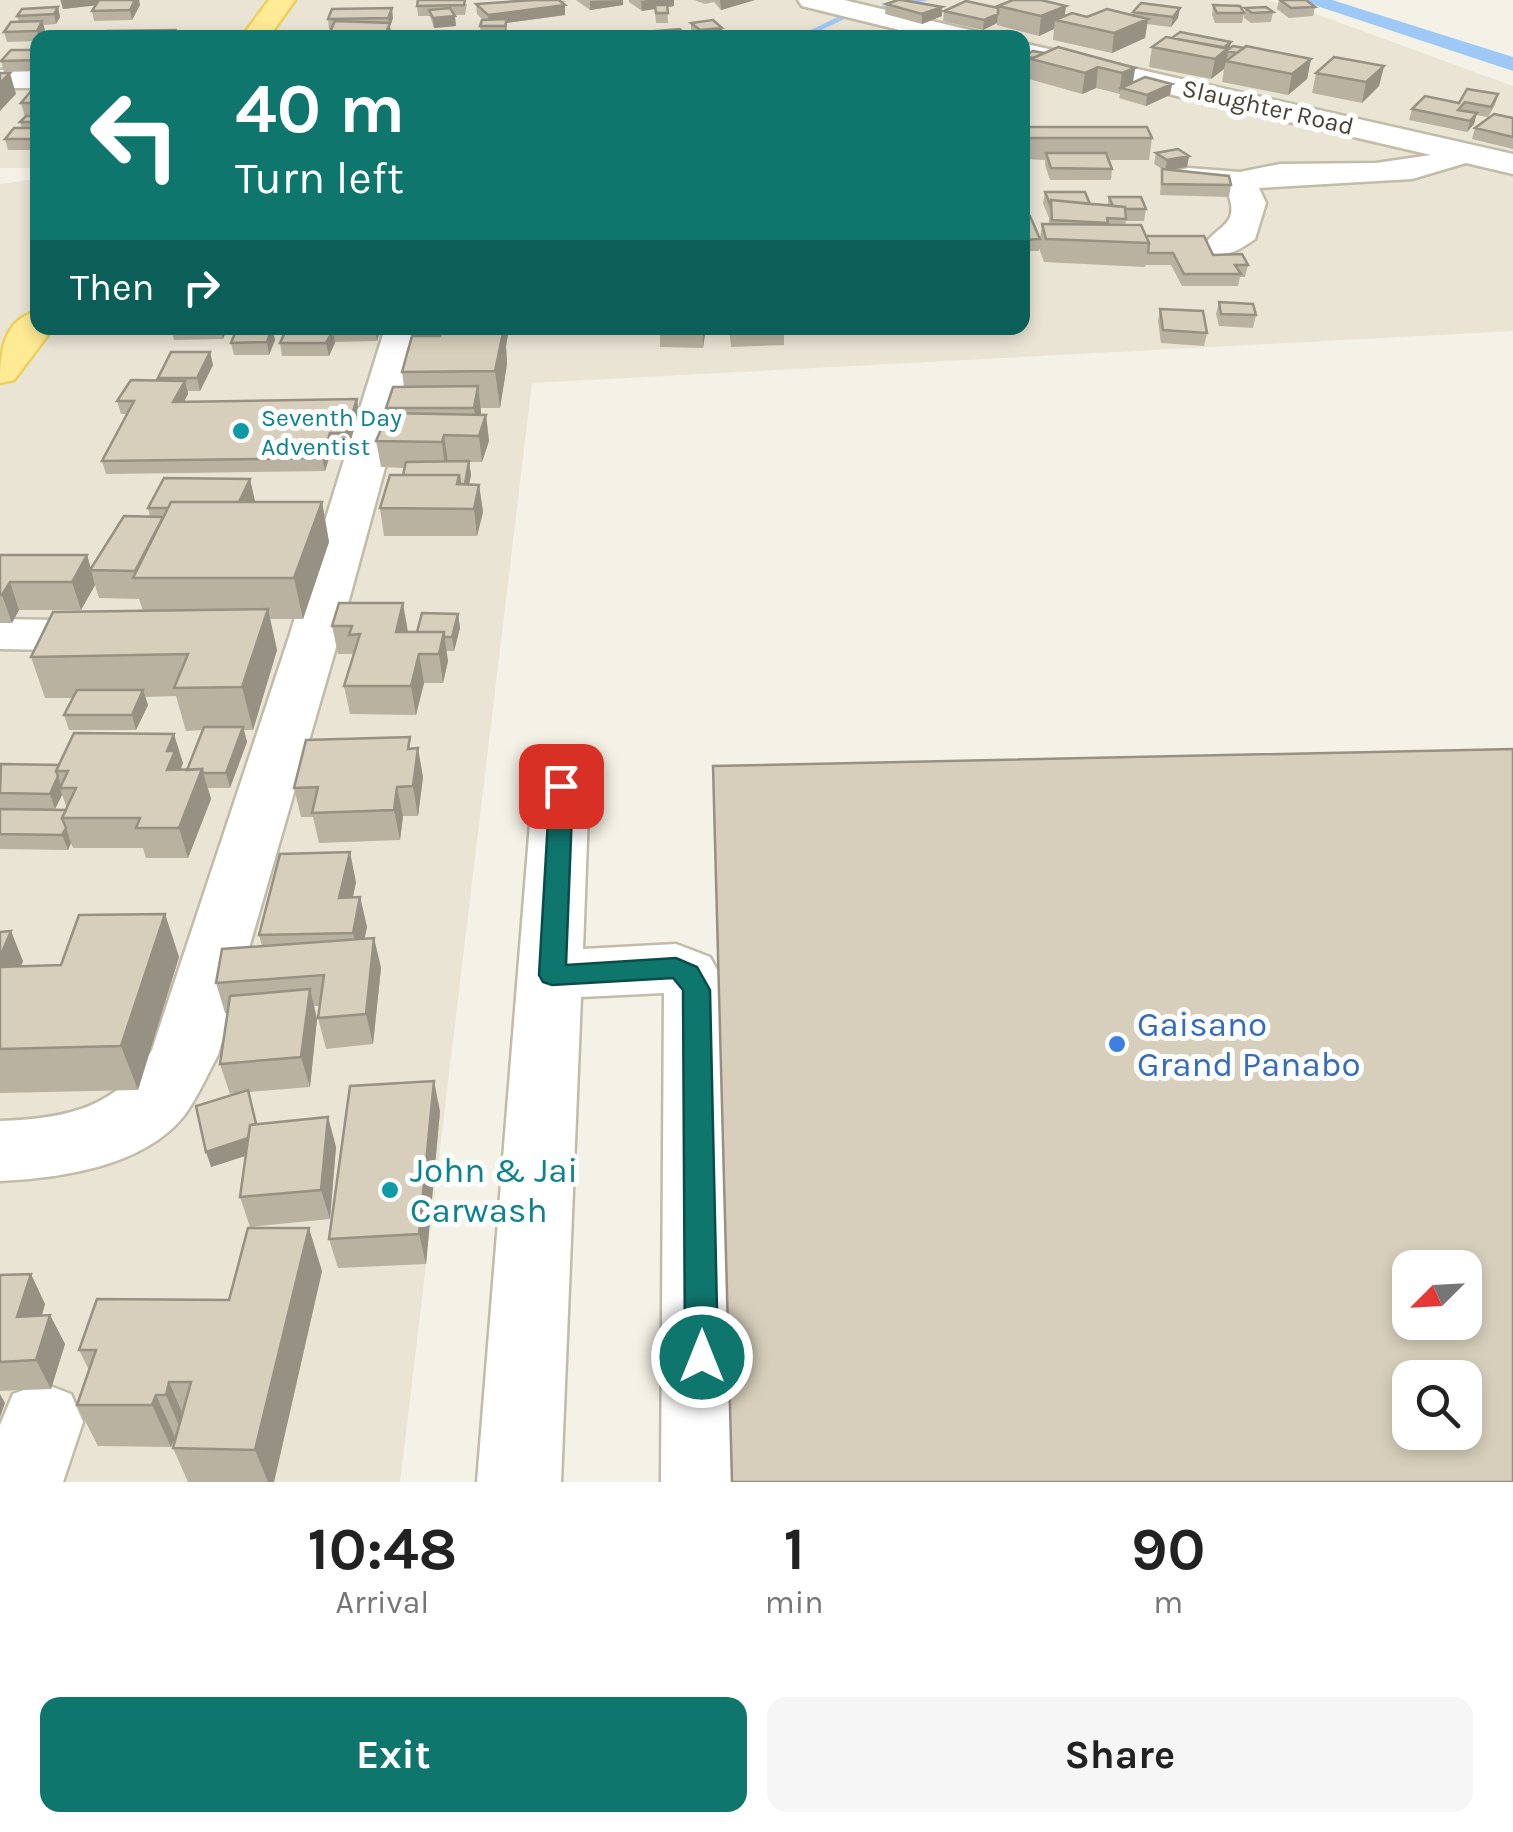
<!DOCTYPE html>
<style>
:root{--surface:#fff;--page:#f6f6f6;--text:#222;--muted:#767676;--accent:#0f766e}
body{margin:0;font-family:Karla,sans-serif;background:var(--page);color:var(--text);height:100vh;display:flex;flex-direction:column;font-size:38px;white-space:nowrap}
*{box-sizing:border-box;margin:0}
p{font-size:32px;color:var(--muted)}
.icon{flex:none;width:55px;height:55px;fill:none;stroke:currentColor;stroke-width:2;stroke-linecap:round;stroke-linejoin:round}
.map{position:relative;height:1482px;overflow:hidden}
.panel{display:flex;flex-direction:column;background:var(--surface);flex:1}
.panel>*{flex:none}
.top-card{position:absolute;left:30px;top:30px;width:1000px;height:305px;border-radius:20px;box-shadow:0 5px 15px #0003;background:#0f766e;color:#fff;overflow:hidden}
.needle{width:65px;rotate:246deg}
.buttons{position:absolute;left:1392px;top:1250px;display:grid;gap:20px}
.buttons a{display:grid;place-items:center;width:90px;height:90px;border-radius:20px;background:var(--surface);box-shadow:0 5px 15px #0003;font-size:50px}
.pin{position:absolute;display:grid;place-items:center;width:85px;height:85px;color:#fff;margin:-42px;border-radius:20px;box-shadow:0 5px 15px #0006}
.me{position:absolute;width:110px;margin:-55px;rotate:0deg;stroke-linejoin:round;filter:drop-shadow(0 0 8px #0008)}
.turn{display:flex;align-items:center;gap:35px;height:210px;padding:0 40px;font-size:45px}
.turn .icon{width:130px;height:130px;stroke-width:2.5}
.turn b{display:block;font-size:70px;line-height:85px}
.then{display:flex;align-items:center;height:95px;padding:0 40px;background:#0003;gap:20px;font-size:38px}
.eta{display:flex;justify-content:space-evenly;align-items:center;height:170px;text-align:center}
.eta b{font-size:60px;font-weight:700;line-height:70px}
.cta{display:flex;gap:20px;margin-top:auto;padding:20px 40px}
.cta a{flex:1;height:115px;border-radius:20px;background:var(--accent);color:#fff;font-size:40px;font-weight:700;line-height:115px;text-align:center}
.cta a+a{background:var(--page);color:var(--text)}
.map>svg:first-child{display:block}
</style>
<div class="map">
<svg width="1513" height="1482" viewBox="0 0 1513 1482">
<rect width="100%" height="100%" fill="#f4f2e6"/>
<path fill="#e9e4d4" d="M0,0H1267L1305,10L1513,86V331L532,383L400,1482H0V184L37,179L38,328H1022V38H38L37,168H0Z"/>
<path fill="#9ec9f6" d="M1299,0H1332L1513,57V71Z"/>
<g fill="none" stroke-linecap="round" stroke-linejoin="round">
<path fill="#9ec9f6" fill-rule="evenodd" d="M912,0H929L870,11L866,9Z
M844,14L851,16L804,38H794Z"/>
<g stroke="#c1bba8" stroke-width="5">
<path id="minor" d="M798,0H844L978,32L981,38H932L802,6Z
M1022,43L1513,154V174L1466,163L1412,179L1259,188L1266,203L1255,239C1239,250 1229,257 1209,253L1204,245C1219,224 1241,225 1227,191L1176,185L1172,178L1176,171L1188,168L1240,172L1280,164L1376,163L1431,155L1022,60Z
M0,70H38V88H0Z
M385,328H423L339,637L218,1055C207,1075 197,1099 183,1117C142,1167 60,1178 0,1181V1121C64,1119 117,1109 152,1050L289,637Z
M0,619L116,621L134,625L141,636L134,647L116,651L0,649Z
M561,767L581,773L589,786L583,949L676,944L710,957L728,990L745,1482H661L664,993L581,997L561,1482H477L533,786L541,773Z
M42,1383L71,1394L83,1422L63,1482H0V1425L13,1394Z"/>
</g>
<g stroke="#edd05c" stroke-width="5">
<path id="major" d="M269,0H295L268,38H241Z
M38,311V328H53L14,380L0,383C0,353 3,319 38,311Z"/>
</g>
<use href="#minor" fill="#fff" fill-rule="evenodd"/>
<use href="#major" fill="#ffeb95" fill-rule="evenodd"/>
</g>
<path fill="#b9b2a1" d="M60,0H139L140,5L132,20L94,21L92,11L96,5L63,9Z
M522,0L570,1L561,2L565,5V15L507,23L506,36H481L480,26L483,20L477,14L476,4Z
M576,0H623V5L590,10Z
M629,0H674V6L667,7L668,23H656L655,9L642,11L629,2Z
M694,0H755L721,10L714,2L705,4Z
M1279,0H1306L1315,7L1313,16L1289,18L1277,9Z
M467,4L465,15H454L456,26L434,28L430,16H418L417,6Z
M886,4L942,16L922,24L885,14Z
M1213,5L1244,13L1242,23H1215L1212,15Z
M998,6H1066L1064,16L1133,15V12L1178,18L1171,27L1147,24L1145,38L1112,53L1053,40L1054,29L1039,36L997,25V23L983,30L943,21L944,11L998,8Z
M58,7L60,17L56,24L44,25L45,31L41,38H38V41L7,42L4,32L19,22L17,16Z
M1245,8L1273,12L1271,22L1251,23L1244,18Z
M393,18L390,26L331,29H329L328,19Z
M691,23L722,28V38H697L691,33Z
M1231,42L1230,48L1311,59L1307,79L1288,95L1222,82L1224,69L1211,79L1149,67L1152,47Z
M38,50V71L4,72L1,61Z
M1024,56L1135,68L1133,82L1172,84L1170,95L1146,106L1119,98L1120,94L1096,88L1082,94L1029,79L1030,68L1022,66Z
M1384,66L1379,86L1362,103L1312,93L1316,73Z
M38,83V150H8L5,139L22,128L20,122L25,117L21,103Z
M1498,94L1495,105L1488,117L1476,115L1474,124L1467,132L1409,120L1412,109L1459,103Z
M1513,118V149L1472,139L1475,128Z
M1022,127L1152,138L1149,160H1109L1112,169L1111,180H1050L1045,165V160L1022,159Z
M1156,153L1189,156L1187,167L1172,170L1231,185L1229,197L1160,195L1162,169L1154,164Z
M1045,192L1090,204L1107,206L1109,197L1146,209L1144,221H1126L1125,225L1146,236L1248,265L1245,277H1240L1238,286H1182L1171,265H1146V264L1145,267L1044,262L1039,248V251H1022V217L1040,239L1042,224H1049V218L1043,203Z
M1219,302L1256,315L1253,328L1219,326L1216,314Z
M1160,309L1207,333L1204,346L1161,343L1158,321Z
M171,328H227L223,339L174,340Z
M272,328L275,340L269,355H234L231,343Z
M332,328H381L377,341L335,342L329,356H282L280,343L332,331Z
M413,328H509L506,346L507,364L500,408H481V415H486L489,441L482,462H469L471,475L469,484L479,485L483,512L477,536H384L380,508L403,475L405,468L381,467L376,441L387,415L386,408L404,387L402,372L413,336Z
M660,328H706L703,348L660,347Z
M729,328H784V345L731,347Z
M210,352L213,365L200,391H188V394L184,402L359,413L349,446H333L325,471L106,474L102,461L127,414H121L117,401Z
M250,479L255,502H322L329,542L303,619H270L277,650L253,730H244L247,742L230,788H208L211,799L188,858H146L143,848H73L71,843L68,850L0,849V809L66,810L67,808L62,795L55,809H0V766L183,763L181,770H187L202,730L186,731L176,696L145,697L148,705L136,730H69L64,715L73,698H45L31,657L143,611L139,599L99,598L95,585L81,610H19L12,623H0V555H87L91,568L150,517L148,508Z
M339,603L408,632H417L458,614L460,628L454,651H446L448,661L443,683H424L416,715L350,714L344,686L353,654H338L332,626Z
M412,748L423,777L418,816H403L400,840L319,843L313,817H301L294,788Z
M356,882L353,897H360L367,927L364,939L374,938L381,968L373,1044L326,1049L318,1018L320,1006H314L317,1019L310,1087L249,1092L257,1124L328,1117L336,1147L330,1219L250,1227L240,1197L245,1156L211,1167L238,1093L230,1094L220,1064L228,1013H225L216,983L262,946L259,935Z
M165,914L179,957L138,1090L0,1093V932L23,961L21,966L61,965Z
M440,1111L426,1264L338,1268L329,1239Z
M322,1271L274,1482H188L173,1448L176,1437L171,1447L98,1446L77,1405L89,1370L79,1350L229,1300Z
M0,1275L45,1304L42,1315H50L65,1344L51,1389L0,1391Z"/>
<path fill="#969183" d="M61,0H116L117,3L63,9Z
M135,0H139L140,5L132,20L130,10Z
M623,0V5L590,10V1Z
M649,0H674V6L642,11L641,1Z
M720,0H755L721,10Z
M565,5V15L507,23L506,36L505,26L489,25L488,15Z
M1066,6L1064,22L1055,20L1054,29L1039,36L1041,16Z
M58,7L60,17L56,24L54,14Z
M942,7V16L922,24V14Z
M392,8L393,18L390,26L392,38H384L389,25L388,18Z
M1180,8L1178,18L1171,27L1173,17Z
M998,14L997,23L983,30L984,20Z
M455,16L456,26L434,28L433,18Z
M1148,19L1145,38L1112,53L1114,33Z
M42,21L45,31L41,38H39L37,31Z
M722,28V38H700V30Z
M1231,42L1224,69L1211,79L1215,59L1218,51Z
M1311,59L1307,79L1288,95L1292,74Z
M1384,66L1379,86L1362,103L1366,82Z
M1098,67L1096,88L1082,94L1085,73Z
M1135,68L1132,88H1121L1119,94L1122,73Z
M10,73L16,94L0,111V83Z
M1172,84L1170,95L1146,106L1147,95Z
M1477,113L1474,124L1467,132L1470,121Z
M1189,156L1187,167L1165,171L1167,160Z
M220,328H227L223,339Z
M272,328L275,340L269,355L267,342Z
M375,328H381L377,341Z
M500,328H509L506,346L507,364L500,408L495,371Z
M703,328H706L703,348Z
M333,331L335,343L329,356L326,343Z
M210,352L213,365L200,391L197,378Z
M185,381L188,394L176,415L173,402Z
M478,386L481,412L477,434L474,408Z
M357,399L359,413L349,446L346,433Z
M486,415L489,441L482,462L479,436Z
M330,433L333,446L325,471L322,458Z
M444,435L448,462L445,469L442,442Z
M469,461L471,475L466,500L464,486Z
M250,479L256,506L239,503Z
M479,485L483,512L477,536L474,509Z
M322,502L329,542L303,619L294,578Z
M87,555L95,585L81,610L72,582Z
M10,582L19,610L12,623L2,595Z
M403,603L408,632L400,661L396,632Z
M268,609L277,650L253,730L242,687Z
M458,614L460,628L454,651L452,637Z
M444,632L448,661L443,683L439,654Z
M419,654L424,683L416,715L411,686Z
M143,690L148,705L136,730L132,715Z
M243,727L247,742L230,788L226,773Z
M174,734L183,763L180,769L167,770V751Z
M418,748L423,777L418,816L413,786Z
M202,769L211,799L188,858L179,828Z
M58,776L62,788H60L62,795L55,809L50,794Z
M397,787L403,816L400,840L394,810Z
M66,828L71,843L68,850L62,835Z
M350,852L356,882L346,928L339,898Z
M360,897L367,927L360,963L353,933Z
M165,914L179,957L138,1090L121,1046Z
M11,931L23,961L2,1013L0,1008V957Z
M374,938L381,968L373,1044L366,1014Z
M310,989L317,1019L310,1087L301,1057Z
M434,1081L440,1111L426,1264L419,1234Z
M248,1090L264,1150L211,1167L206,1152Z
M328,1117L336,1147L330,1219L321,1190Z
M309,1228L322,1271L274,1482H268L255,1450Z
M31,1274L45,1304L33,1346L17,1317Z
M50,1315L65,1344L51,1389L36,1360Z
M169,1382L187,1424L184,1437L166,1395Z
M0,1394L5,1403L0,1417Z
M156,1395L175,1437L171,1447L152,1405Z"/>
<path fill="#d7cfbb" stroke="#969183" stroke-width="2.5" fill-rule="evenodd" d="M99,0H135L130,10L92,11Z
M418,0H465L464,5L417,6Z
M534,0H559L565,5L488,15L476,4Z
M898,0H902L942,7L922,14L886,4Z
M1013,0H1041L1066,6L1041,16L998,6Z
M1280,0H1306L1315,7L1291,8Z
M966,1L998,8V14L984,20L944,11Z
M1141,3L1180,8L1173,17L1133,12Z
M655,5H667L668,13H656Z
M1213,5L1240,6L1244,13H1217Z
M58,7L54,14L17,16L22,9Z
M1266,7L1273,12L1252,13L1245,8Z
M392,8L388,18L328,19L332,9Z
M450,8L455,16L433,18L429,10Z
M1107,9L1148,19L1114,33L1055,20L1072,13L1087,17Z
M507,19L505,26H480L482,20Z
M713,20L722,28L700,30L691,23Z
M42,21L37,31L4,32L11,22Z
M335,21L390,23L384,38H327Z
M680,29L685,36L660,38L655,31Z
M175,30L170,38H102L107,31Z
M1180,32L1231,42L1223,48L1172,38Z
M1166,37L1228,48L1215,59L1152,47Z
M1233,46L1244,48L1237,53L1226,51Z
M1246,46L1311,59L1292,74L1226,61Z
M1058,47L1135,68L1122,73L1098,67L1085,73L1031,59Z
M11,50H38V60L1,61Z
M1033,51L1044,53L1033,58L1024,56Z
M1334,57L1384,66L1366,82L1316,73Z
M0,73H10L0,83Z
M1145,77L1172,84L1147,95L1121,88Z
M38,83V103H21Z
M1467,89L1498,94L1491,107L1465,102L1458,110L1477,113L1470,121L1412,109L1425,96L1459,103Z
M1494,114L1513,118V137L1475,128Z
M26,116H38V122H20Z
M1022,127H1147L1152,138H1022Z
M14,128H38V139H5Z
M1178,149L1189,156L1167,160L1156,153Z
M1046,153H1106L1112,169L1051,168Z
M1162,169L1229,176L1231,185L1162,184Z
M1045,192H1085L1090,204L1051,200V207Z
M1109,197H1141L1146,209H1125V207L1113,206Z
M1051,200L1125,207L1126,219L1107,218L1108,223L1052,220Z
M1030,216L1040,239L1022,240V217Z
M1042,224L1141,225L1149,243L1046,239Z
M1146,236H1204L1213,255L1242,254L1248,265H1235L1241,274H1184L1173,253H1148L1149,243Z
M1219,302L1253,304L1256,315L1221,314Z
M1160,309L1203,311L1207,333L1163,330Z
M237,328H272L267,342L231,343Z
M413,328H504L495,371L402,372L412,336H440L442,328L412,329Z
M286,330L333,331L326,343H280Z
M171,352H210L197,378H158Z
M131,380L185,381L173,402L357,399L346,433H330L322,458L102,461L134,401H117Z
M478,386L474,408H386L393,387Z
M388,413L486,415L479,436L444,435L442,442L376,441Z
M469,461L465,484H460L459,475H403L406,462Z
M390,475H459L457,484L479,485L474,509L380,508Z
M164,478L250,479L239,502H171L168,508H148Z
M171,502H322L294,578H133Z
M124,516L163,517L135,571L90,570Z
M0,555H87L72,582H10L2,595H0Z
M339,603H403L396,632H444L439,654H419L411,686H344L360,634L349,635L352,626H332Z
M268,609L242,687L174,688L188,654L31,657L53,612Z
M422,613L458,614L452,637H444V632H417Z
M77,690H143L132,715H64Z
M204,727H243L226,773H203L202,769L187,770Z
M74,733L174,734L167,751H175L167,770L202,769L179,828H136L140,818H62L76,788H60L68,771H56Z
M410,737L408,749L418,748L413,786L397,787L394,810L312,813L318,787L294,788L306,740Z
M1513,749V1482H732L713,766ZM1410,1268H1465V1322H1410ZM1410,1378H1465V1432H1410Z
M1,764L59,765L56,771L58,776L50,794L0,793Z
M0,809L66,810L62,818L66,828L62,835L0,834Z
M350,852L339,898L360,897L353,933L259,935L280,854Z
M165,914L121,1046L0,1049V967L61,965L79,915Z
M11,931L0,957V932Z
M374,938L366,1014L318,1018L324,975L216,983L222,949Z
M310,989L301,1057L220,1064L230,996Z
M434,1081L419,1234L329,1239L350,1086Z
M248,1090L256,1124L250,1125L248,1138L206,1152L196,1106Z
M328,1117L321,1190L240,1197L250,1125Z
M248,1228H309L255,1450L173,1448L191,1382H169L166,1395H156L152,1405H77L96,1350H79L97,1299L229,1300Z
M31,1274L17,1317L50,1315L36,1360L0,1362V1275Z"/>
<path fill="#0f766e" stroke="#0a4d48" stroke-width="2.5" d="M561,778L573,786L566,965L676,958L697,967L710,990L718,1357L713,1368L702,1372L690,1368L685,1357L683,990L673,978L552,985L543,982L539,975L550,786Z"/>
<g fill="#0f9aa8" stroke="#fff" stroke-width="4">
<circle cx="241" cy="431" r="10"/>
<circle cx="390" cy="1190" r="10"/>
</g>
<circle fill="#3f7fe0" stroke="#fff" stroke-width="4" cx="1117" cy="1044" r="10"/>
<g text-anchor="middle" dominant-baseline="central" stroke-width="10" stroke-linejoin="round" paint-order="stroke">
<g font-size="25" fill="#484235" stroke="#fff">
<text transform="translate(1268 107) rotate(13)">Slaughter Road</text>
</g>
<g font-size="25" fill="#0d838f" stroke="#fff" text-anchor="start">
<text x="261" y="417">Seventh Day<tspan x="261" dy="29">Adventist</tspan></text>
</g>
<g font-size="35" fill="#366cbe" stroke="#fff" text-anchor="start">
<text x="1137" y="1024">Gaisano<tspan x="1137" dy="40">Grand Panabo</tspan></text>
</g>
<g font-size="35" fill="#0d838f" stroke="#fff" text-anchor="start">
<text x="410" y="1170">John &amp; Jai<tspan x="410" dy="40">Carwash</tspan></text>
</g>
</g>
</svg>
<div class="buttons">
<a><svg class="needle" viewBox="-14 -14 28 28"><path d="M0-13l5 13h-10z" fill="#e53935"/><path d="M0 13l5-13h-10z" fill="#767676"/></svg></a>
<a><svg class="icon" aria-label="search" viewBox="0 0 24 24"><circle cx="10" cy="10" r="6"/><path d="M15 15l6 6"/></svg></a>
</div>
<div class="pin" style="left:561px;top:786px;background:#d93025"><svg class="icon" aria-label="arrive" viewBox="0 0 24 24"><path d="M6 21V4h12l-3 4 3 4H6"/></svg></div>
<svg class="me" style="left:702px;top:1357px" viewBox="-20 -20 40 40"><circle r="17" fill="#0f766e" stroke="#fff" stroke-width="3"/><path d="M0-11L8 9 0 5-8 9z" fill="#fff"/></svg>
<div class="top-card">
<div class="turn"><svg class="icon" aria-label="left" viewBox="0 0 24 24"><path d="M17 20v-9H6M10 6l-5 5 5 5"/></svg><div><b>40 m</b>Turn left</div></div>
<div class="then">Then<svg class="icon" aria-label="right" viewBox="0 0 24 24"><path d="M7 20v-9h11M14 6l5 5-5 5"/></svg></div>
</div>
</div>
<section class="panel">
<div class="eta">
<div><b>10:48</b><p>Arrival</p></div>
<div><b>1</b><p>min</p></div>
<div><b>90</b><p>m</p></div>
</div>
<div class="cta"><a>Exit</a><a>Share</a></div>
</section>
